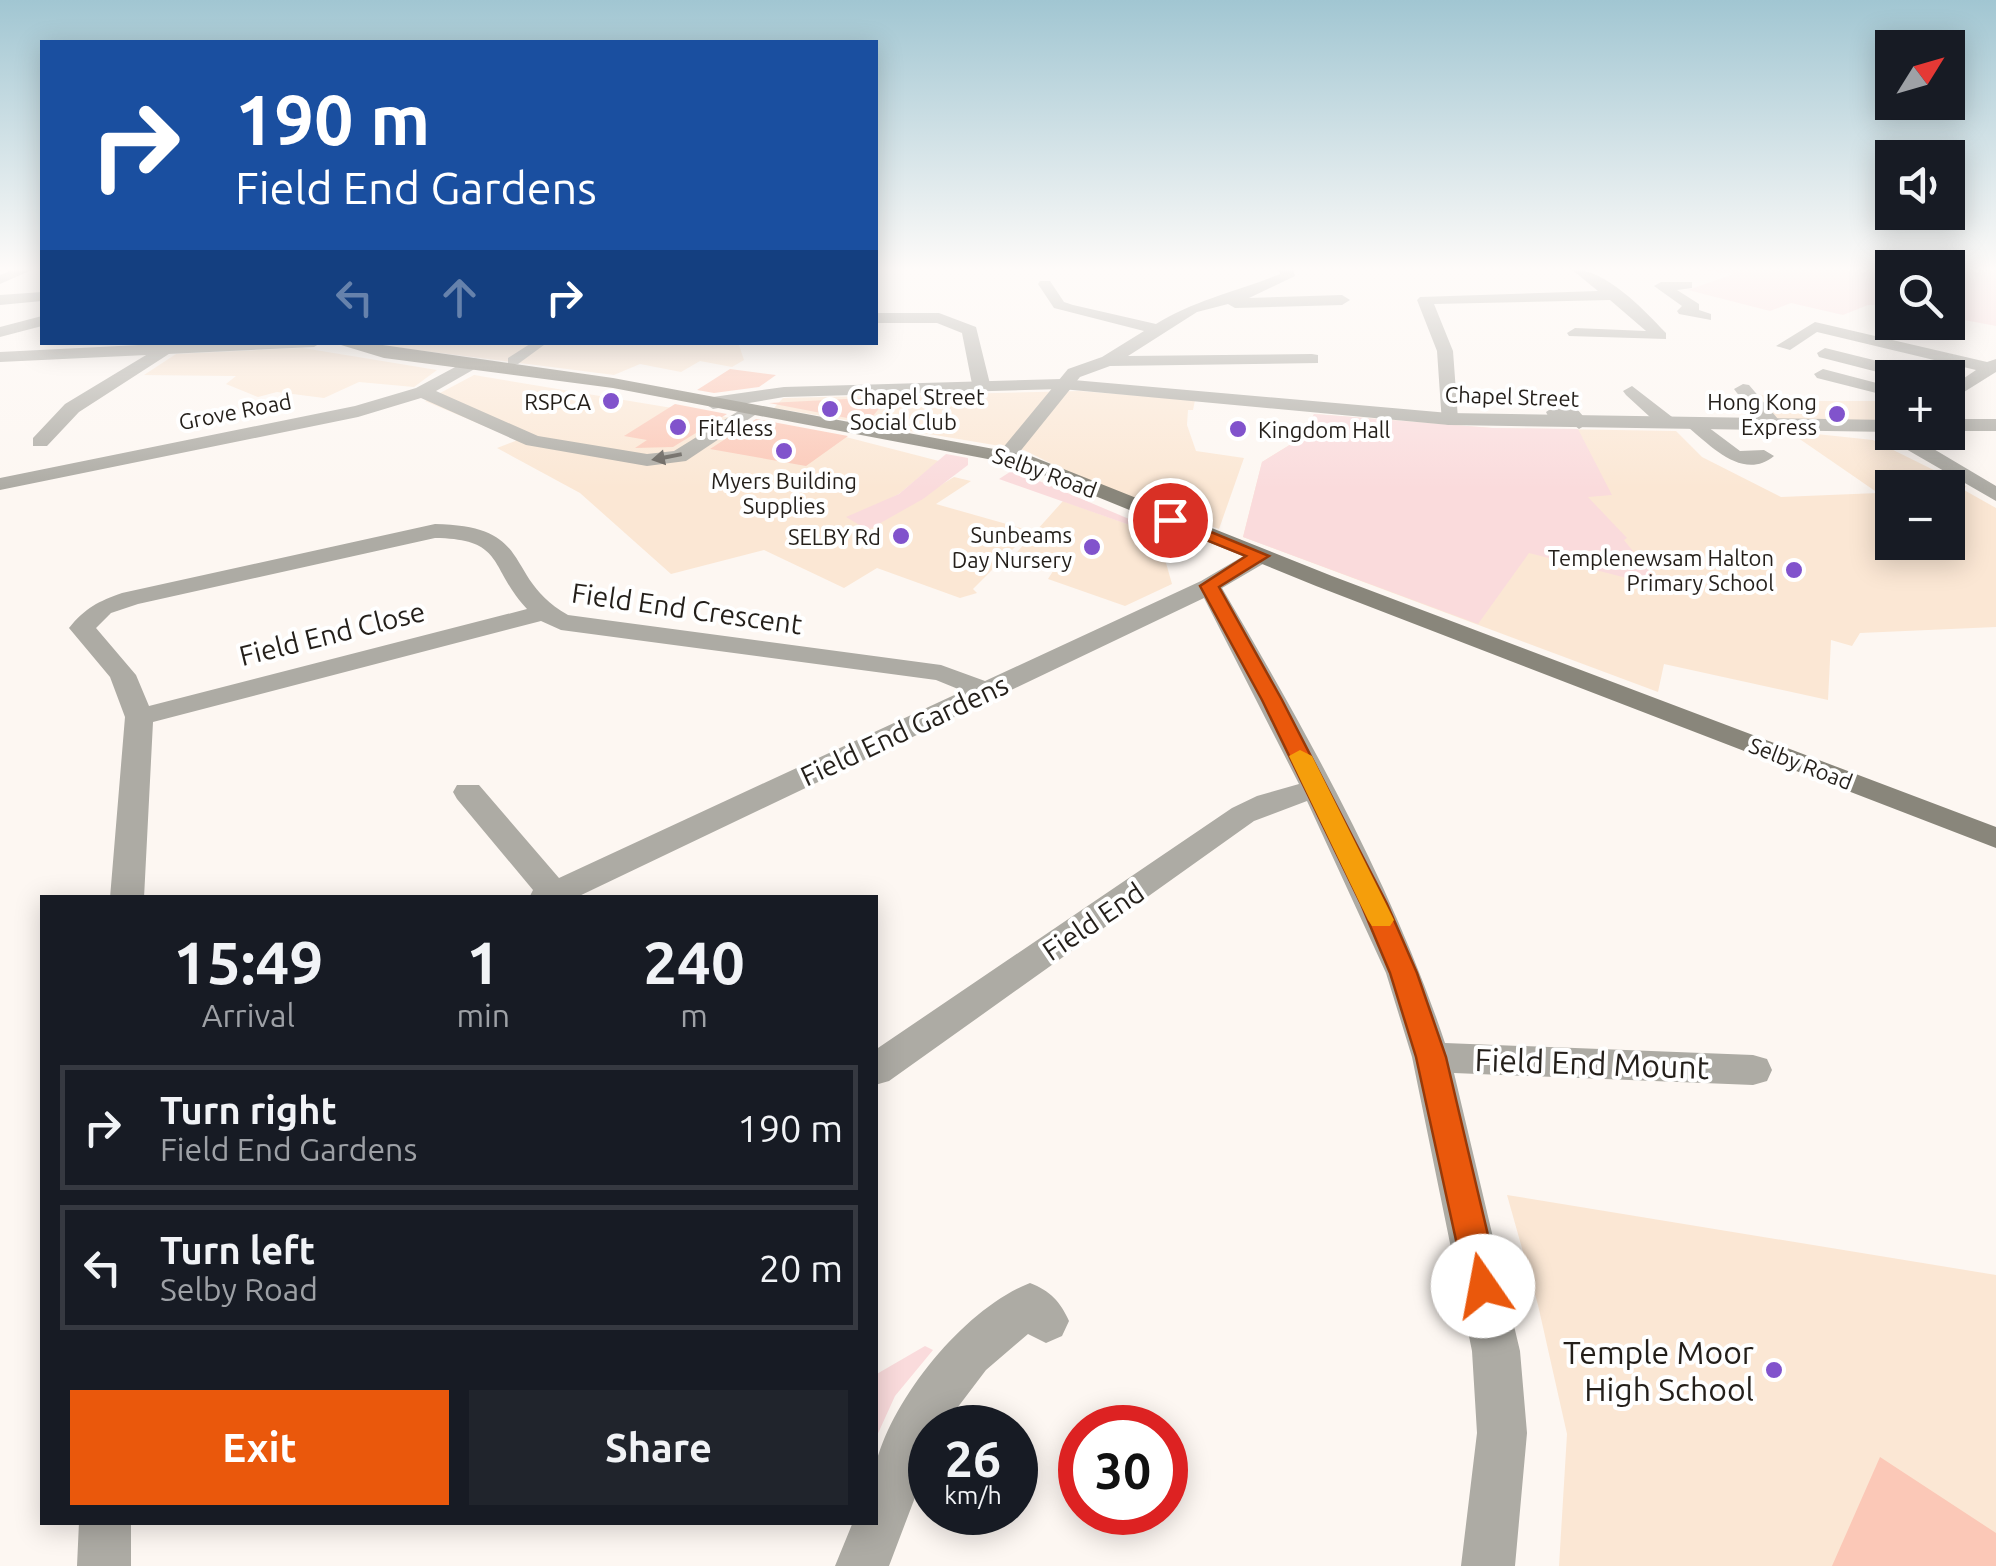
<!DOCTYPE html>
<meta charset="utf-8">
<style>
:root{--surface:#171b24;--page:#20242c;--text:#f1f3f6;--muted:#9ea1a6;--line:#363941;--accent:#ea580c}
body{margin:0;font-family:Ubuntu,sans-serif;background:var(--page);color:var(--text);height:100vh;display:flex;flex-direction:column;font-size:38px;white-space:nowrap}
*{box-sizing:border-box;margin:0}
p{font-size:32px;color:var(--muted)}
.icon{flex:none;width:55px;height:55px;fill:none;stroke:currentColor;stroke-width:2;stroke-linecap:round;stroke-linejoin:round}
.map{position:relative;flex:1;overflow:hidden}
.drawer{position:absolute;left:40px;top:895px;width:838px;height:630px;display:flex;flex-direction:column;background:var(--surface);border-radius:0px;box-shadow:0 5px 25px #0003}
.drawer>*{flex:none}
.top-card{position:absolute;left:40px;top:40px;width:838px;height:305px;border-radius:0px;box-shadow:0 5px 25px #0003;background:#1a4fa0;color:#fff;overflow:hidden}
.needle{width:65px;rotate:53deg}
.buttons{position:absolute;left:1875px;top:30px;display:grid;gap:20px}
.buttons a{display:grid;place-items:center;width:90px;height:90px;border-radius:0px;background:var(--surface);box-shadow:0 5px 25px #0003;font-size:50px}
.speed{position:absolute;left:908px;top:1405px;display:flex;gap:20px;font-size:50px;font-weight:700;text-align:center}
.speed>*{display:grid;place-content:center;width:130px;height:130px;border-radius:50%;background:var(--surface);box-shadow:0 5px 25px #0003;line-height:1}
.speed small{font-size:25px;font-weight:400}
.speed .limit{border:15px solid #d22;background:#fff;color:#111}
.pin{position:absolute;display:grid;place-items:center;width:85px;height:85px;color:#fff;margin:-42px;border:5px solid #fff;border-radius:50%;box-shadow:0 2px 10px #0007}
.me{position:absolute;width:110px;margin:-55px;rotate:348deg;stroke-linejoin:round;filter:drop-shadow(0 0 8px #0008)}
.turn{display:flex;align-items:center;gap:35px;height:210px;padding:0 30px;font-size:45px}
.turn .icon{width:130px;height:130px;stroke-width:2.5}
.turn b{display:block;font-size:70px;line-height:85px}
.lanes{display:flex;align-items:center;height:95px;padding:0 30px;background:#0003;justify-content:center;gap:50px;direction:ltr}
.lanes .off{opacity:.35}
.eta{display:flex;justify-content:space-evenly;align-items:center;height:170px;text-align:center}
.eta b{font-size:60px;font-weight:700;line-height:70px}
.cta{display:flex;gap:20px;margin-top:auto;padding:20px 30px}
.cta a{flex:1;height:115px;border-radius:0px;background:var(--accent);color:#fff;font-size:40px;font-weight:700;line-height:115px;text-align:center}
.cta a+a{background:var(--page);color:var(--text)}
ul{padding:0;list-style:none}
li{display:flex;align-items:center;gap:30px;height:125px;margin:0 20px 15px;padding:0 10px;border:5px solid var(--line);border-radius:0px}
li div{flex:1}
li b{display:block;font-size:38px}
li em{font-style:normal}
.map>svg:first-child{display:block}
</style>
<div class="map">
<svg width="1996" height="1566" viewBox="0 0 1996 1566">
<rect width="100%" height="100%" fill="#fdf7f2"/>
<path fill="#fbe7d4" fill-rule="evenodd" d="M738,342L744,360L732,367L700,361L681,372L640,364L614,375L361,343Z
M303,348L437,370L414,387L359,382L324,398L277,392L258,397L226,384L236,376L144,375L176,354Z
M474,375L846,437L939,461L899,494L880,504L867,530L954,477L971,481L936,504L1031,531L973,589L977,593L960,598L877,568L844,588L764,550L671,574L580,493L497,448L518,440L425,401Z
M1079,391L1195,400L1193,410H1188L1187,425L1196,451L1244,458L1219,529L1092,484L1024,450L774,408L783,398Z
M1757,394L1796,401H1892V420H1775Z
M1314,414L1492,428L1676,431L1702,457L1781,497L1878,493L1788,431L1873,440L1966,486L1964,490L1996,508V627L1860,633L1852,646L1831,640L1828,700L1664,664L1658,692L1243,537L1262,462L1301,438ZM1892,488H1948V542H1892Z
M1063,501L1158,535L1172,584L1125,606L1048,579L1055,568L1010,560Z
M1507,1195L1996,1275V1566H1559L1567,1434L1538,1305Z"/>
<path fill="#fadbdc" d="M1692,269H1892V305H1868L1843,315L1791,303L1770,311L1688,290L1734,274Z
M1948,269H1996V326L1948,317Z
M1314,414L1492,428L1578,429L1612,495L1588,497L1627,538L1624,540L1662,587L1529,553L1478,624L1243,537L1262,462L1301,438Z
M946,454L968,458V465L923,499L868,530L846,517L899,494Z
M1013,470L1141,524L1158,535L999,479Z
M925,1346L933,1350L895,1396L875,1440V1375Z"/>
<path fill="#fbc8b7" d="M730,369L776,375L759,387L714,393L697,390Z
M865,398L886,400L868,422L769,403Z
M675,404L727,414L673,447L635,448L647,440L624,436Z
M756,419L848,436L806,466L710,449Z
M1880,1457L1996,1533V1566H1832Z"/>
<g fill="none" stroke-linecap="round" stroke-linejoin="round">
<path fill="#adaba4" fill-rule="evenodd" d="M533,342H548L518,364H508V358Z"/>
<path fill="#adaba4" fill-rule="evenodd" d="M14,269H34L0,284V275Z
M1279,269H1293L1295,276L1249,298L1342,295L1350,300L1342,305L1235,308L1228,304L1197,312L1128,356L1312,354L1318,355V363L1110,366L1080,377L1014,459L1007,461L997,455L1068,369L1102,357L1144,331L1054,308L1038,284L1040,281H1050L1064,302L1073,305L1156,324C1194,300 1238,291 1280,274Z
M1571,269C1606,269 1642,308 1666,333V339L1569,336L1567,333L1575,328L1646,331L1610,300L1434,304L1453,351L1458,419L1449,425L1442,423L1437,351L1417,300L1420,297L1598,291Z
M1692,282V288L1677,290L1699,304V310L1711,314V320L1679,314L1677,311L1682,306L1654,286L1661,282Z
M42,292V301L0,305V295Z
M875,313H939L976,327L990,384L981,389L972,384L962,333L937,323H875Z
M1815,322L1987,362L1996,359V372L1948,402V389L1976,370L1817,332L1790,350L1776,346Z
M161,346L175,350L79,412L47,446H33V438L65,404Z
M1825,348L1930,374L1932,378H1901L1819,357L1817,353Z
M472,358L478,359V367L436,391L538,436L647,454L674,451L745,407L752,405L761,411L686,461L647,466L526,445L421,398L358,417L0,490V478L355,406L416,388Z
M1823,369L1892,387V397L1817,378L1814,374Z
M1743,384L1749,385L1778,419V427H1764L1737,393L1734,389Z
M1632,386L1676,420V428H1662L1626,395L1623,391Z
M1555,406L1577,409L1589,423L1579,429L1565,418L1548,416L1546,412Z
M1696,418L1740,451L1764,450L1774,456C1744,481 1712,447 1689,428V420Z
M1880,420L1892,425V432H1905L1996,486V501L1873,430L1870,426Z
M435,524C538,526 501,577 568,615L941,665L985,681L1201,581L1252,551H1268L1272,556L1268,561L1222,588C1307,733 1392,884 1445,1043L1753,1055L1767,1059L1772,1070L1767,1081L1753,1085L1454,1073L1520,1351L1527,1433L1515,1566H1461L1477,1433L1472,1351L1412,1057L1386,973L1307,801L1254,821L889,1081L875,1085V1050L1232,808L1257,796L1299,784L1204,598L575,898H529L533,890L457,799L453,792L457,785H479L559,878L963,691L936,680L561,630L541,621L153,722L144,898H110L125,717L110,677L69,628C85,608 99,601 122,593ZM435,538C506,539 488,567 527,609L149,706L136,675L96,628L111,613L138,604Z
M1030,1283C1050,1291 1060,1301 1069,1321L1062,1336L1046,1343L1028,1334L986,1370L942,1428H930V1458L889,1566H835L853,1522H875C875,1506 872,1485 875,1468C890,1400 965,1308 1030,1283Z
M79,1522H131V1566H77Z"/>
<path fill="#adaba4" fill-rule="evenodd" d="M42,316V326L0,337V327Z
M198,342H322L314,347L0,362V352Z
M1062,379L1449,413L1892,420V432L1449,425L1062,389L784,397L713,409L704,403L713,397L784,387Z
M1948,419H1996V431H1948Z"/>
<path fill="#89867b" fill-rule="evenodd" d="M331,342H362L613,378L1031,456L1332,576L1996,827V848L1316,586L1019,465L613,388L384,358Z"/>
</g>
<defs><path id="oneway-solid" d="M-6-.8H1V-3.2L6.5 0L1 3.2V.8H-6Z" transform="scale(2.5)"/></defs>
<use fill="#625e58" href="#oneway-solid" transform="translate(667 457) rotate(169)"/>
<linearGradient id="sky" x2="0" y2="1"><stop stop-color="#a1c6d2"/><stop offset="0.55" stop-color="#fefbf9"/><stop offset="1" stop-color="#fefbf9" stop-opacity="0"/></linearGradient>
<rect width="1996" height="489" fill="url(#sky)"/>
<path fill="#ea580c" stroke="#983908" stroke-width="2.5" d="M1170,515L1269,556L1219,587L1282,700L1387,904L1417,973L1446,1057L1500,1286L1495,1297L1483,1301L1471,1297L1466,1286L1416,1057L1390,973L1361,904L1262,700L1200,586L1246,556L1164,523V516Z"/>
<path fill="#f59e0b" d="M1300,750L1312,756L1394,920L1390,926H1372L1368,920L1289,756Z"/>
<g fill="#8153cc" stroke="#fff" stroke-width="4">
<circle cx="611" cy="401" r="10"/>
<circle cx="830" cy="409" r="10"/>
<circle cx="1837" cy="414" r="10"/>
<circle cx="678" cy="427" r="10"/>
<circle cx="1238" cy="429" r="10"/>
<circle cx="784" cy="451" r="10"/>
<circle cx="901" cy="536" r="10"/>
<circle cx="1092" cy="547" r="10"/>
<circle cx="1794" cy="570" r="10"/>
<circle cx="1774" cy="1370" r="10"/>
</g>
<g text-anchor="middle" dominant-baseline="central" stroke-width="8" stroke-linejoin="round" paint-order="stroke">
<g font-size="22" fill="#241f1a" stroke="#fff" text-anchor="end">
<text x="850" y="396" text-anchor="start">Chapel Street<tspan x="850" dy="25">Social Club</tspan></text>
<text x="591" y="401">RSPCA</text>
<text x="1817" y="401">Hong Kong<tspan x="1817" dy="25">Express</tspan></text>
<text x="698" y="427" text-anchor="start">Fit4less</text>
<text x="1258" y="429" text-anchor="start">Kingdom Hall</text>
<text x="784" y="480" text-anchor="middle">Myers Building<tspan x="784" dy="25">Supplies</tspan></text>
<text x="1072" y="534">Sunbeams<tspan x="1072" dy="25">Day Nursery</tspan></text>
<text x="881" y="536">SELBY Rd</text>
<text x="1774" y="557">Templenewsam Halton<tspan x="1774" dy="25">Primary School</tspan></text>
</g>
<g font-size="22" fill="#241f1a" stroke="#fff">
<text transform="translate(1512 396) rotate(2)">Chapel Street</text>
<text transform="translate(235 411) rotate(-11)">Grove Road</text>
<text transform="translate(1045 472) rotate(20)">Selby Road</text>
<text transform="translate(1801 763) rotate(21)">Selby Road</text>
</g>
<g font-size="28" fill="#241f1a" stroke="#fff">
<text transform="translate(687 608) rotate(8)">Field End Crescent</text>
<text transform="translate(332 633) rotate(-14)">Field End Close</text>
<text transform="translate(904 730) rotate(-25)">Field End Gardens</text>
<text transform="translate(1093 921) rotate(-34)">Field End</text>
</g>
<g font-size="32" fill="#241f1a" stroke="#fff">
<text transform="translate(1592 1063) rotate(2)">Field End Mount</text>
</g>
<g font-size="32" fill="#241f1a" stroke="#fff" text-anchor="end">
<text x="1754" y="1352">Temple Moor<tspan x="1754" dy="37">High School</tspan></text>
</g>
</g>
</svg>
<div class="buttons">
<a><svg class="needle" viewBox="-14 -14 28 28"><path d="M0-13l5 13h-10z" fill="#e53935"/><path d="M0 13l5-13h-10z" fill="#9ea1a6"/></svg></a>
<a><svg class="icon" aria-label="sound" viewBox="0 0 24 24"><path d="M4 9h4l5-4v14l-5-4H4zM17 9q2 3 0 6"/></svg></a>
<a><svg class="icon" aria-label="search" viewBox="0 0 24 24"><circle cx="10" cy="10" r="6"/><path d="M15 15l6 6"/></svg></a>
<a>+</a>
<a>−</a>
</div>
<div class="speed"><div>26<small>km/h</small></div><div class="limit">30</div></div>
<div class="pin" style="left:1170px;top:520px;background:#d93025"><svg class="icon" aria-label="arrive" viewBox="0 0 24 24"><path d="M6 21V4h12l-3 4 3 4H6"/></svg></div>
<svg class="me" style="left:1483px;top:1286px" viewBox="-20 -20 40 40"><circle r="19" fill="#fff"/><path d="M0-13L10 11 0 6-10 11z" fill="#ea580c"/></svg>
<div class="top-card">
<div class="turn"><svg class="icon" aria-label="right" viewBox="0 0 24 24"><path d="M7 20v-9h11M14 6l5 5-5 5"/></svg><div><b>190 m</b>Field End Gardens</div></div>
<div class="lanes"><svg class="icon off" aria-label="left" viewBox="0 0 24 24"><path d="M17 20v-9H6M10 6l-5 5 5 5"/></svg><svg class="icon off" aria-label="ahead" viewBox="0 0 24 24"><path d="M12 20V5M6 11l6-6 6 6"/></svg><svg class="icon" aria-label="right" viewBox="0 0 24 24"><path d="M7 20v-9h11M14 6l5 5-5 5"/></svg></div>
</div>
<section class="drawer">
<div class="eta">
<div><b>15:49</b><p>Arrival</p></div>
<div><b>1</b><p>min</p></div>
<div><b>240</b><p>m</p></div>
</div>
<ul>
<li><svg class="icon" aria-label="right" viewBox="0 0 24 24"><path d="M7 20v-9h11M14 6l5 5-5 5"/></svg><div><b>Turn right</b><p>Field End Gardens</p></div><em>190 m</em></li>
<li><svg class="icon" aria-label="left" viewBox="0 0 24 24"><path d="M17 20v-9H6M10 6l-5 5 5 5"/></svg><div><b>Turn left</b><p>Selby Road</p></div><em>20 m</em></li>
</ul>
<div class="cta"><a>Exit</a><a>Share</a></div>
</section>
</div>
